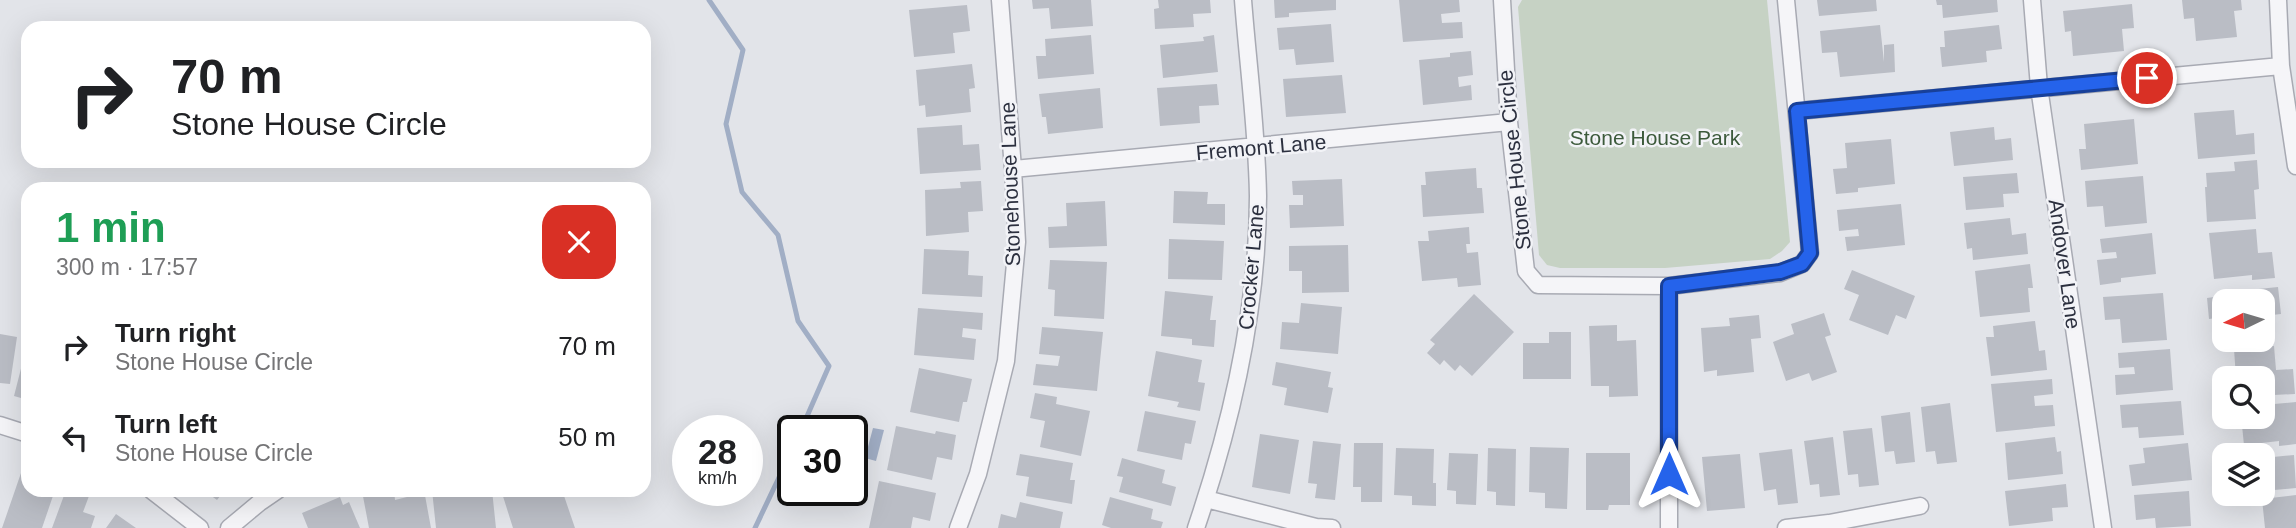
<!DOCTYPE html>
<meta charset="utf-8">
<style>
:root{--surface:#fff;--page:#f6f6f6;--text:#202124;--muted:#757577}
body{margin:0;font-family:Arial,sans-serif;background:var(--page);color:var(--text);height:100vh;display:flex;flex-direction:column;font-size:26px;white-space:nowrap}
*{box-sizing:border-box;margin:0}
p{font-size:23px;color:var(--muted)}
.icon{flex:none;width:38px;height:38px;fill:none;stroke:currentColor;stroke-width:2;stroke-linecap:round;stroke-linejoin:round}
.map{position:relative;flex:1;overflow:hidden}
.drawer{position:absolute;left:21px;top:182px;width:630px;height:315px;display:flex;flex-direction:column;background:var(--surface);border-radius:21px;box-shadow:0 7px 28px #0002}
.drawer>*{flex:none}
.guide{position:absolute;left:21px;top:21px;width:630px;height:147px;border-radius:21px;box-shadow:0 7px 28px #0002;background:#fff;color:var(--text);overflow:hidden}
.needle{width:46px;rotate:265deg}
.controls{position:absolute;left:2212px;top:289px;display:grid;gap:14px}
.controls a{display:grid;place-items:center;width:63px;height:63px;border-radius:14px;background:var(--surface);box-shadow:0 7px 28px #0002;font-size:35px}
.speed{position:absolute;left:672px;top:415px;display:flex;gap:14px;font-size:35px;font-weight:700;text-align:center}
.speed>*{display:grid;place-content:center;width:91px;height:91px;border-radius:50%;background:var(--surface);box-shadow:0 7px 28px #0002;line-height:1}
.speed small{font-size:18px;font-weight:400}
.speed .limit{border:4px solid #111;border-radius:10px;background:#fff;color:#111}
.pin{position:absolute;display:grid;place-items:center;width:60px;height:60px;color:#fff;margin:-30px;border:4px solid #fff;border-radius:50%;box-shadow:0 2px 7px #0007}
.me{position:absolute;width:77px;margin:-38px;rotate:0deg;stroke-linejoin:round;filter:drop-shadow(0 0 5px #0008)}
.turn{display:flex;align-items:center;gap:24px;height:147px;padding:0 35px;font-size:32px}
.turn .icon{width:91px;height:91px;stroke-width:2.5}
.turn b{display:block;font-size:49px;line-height:60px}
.round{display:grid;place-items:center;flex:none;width:74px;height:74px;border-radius:21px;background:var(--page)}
.overview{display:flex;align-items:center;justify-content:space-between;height:119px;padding:0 35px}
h1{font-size:42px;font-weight:700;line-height:52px;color:#1e9e55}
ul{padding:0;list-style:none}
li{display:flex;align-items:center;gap:21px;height:91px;padding:0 35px}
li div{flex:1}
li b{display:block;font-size:26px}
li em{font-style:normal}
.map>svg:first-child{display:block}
</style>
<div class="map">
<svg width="2296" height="528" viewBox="0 0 2296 528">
<rect width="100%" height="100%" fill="#e2e4e9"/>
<path fill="#c6d2c4" d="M1522,0H1767L1790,242L1782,251L1770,259L1665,268H1560L1547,265L1539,255L1518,7Z"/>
<path fill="#a1aec5" d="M873,428L884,430L876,461L865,458Z"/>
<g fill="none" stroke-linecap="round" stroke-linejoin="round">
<path stroke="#a1aec5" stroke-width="5" d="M709,0L743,50L726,124L742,192L778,235L798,321L829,366L801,430
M755,528L793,448"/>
</g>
<path fill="#babdc5" d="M1032,0H1091L1093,26L1051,29L1049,8L1033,9Z
M1158,0H1210L1211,13L1193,14L1194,27L1155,29L1154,9L1159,8Z
M1274,0H1336V10L1289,13V17L1275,18Z
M1399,0H1459L1460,12L1441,14L1442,23L1462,22L1463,38L1403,42Z
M1817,0H1876L1877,11L1819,16Z
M1936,0H1997L1998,12L1943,18L1942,5H1937Z
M2182,0H2241L2242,10L2234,11L2237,37L2196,41L2194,18L2184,19Z
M2132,4L2134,28L2122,29L2124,51L2073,56L2071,31L2065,32L2063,11Z
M967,5L970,31L953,33L955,53L914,57L909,10Z
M1331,24L1334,62L1296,65L1294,49L1279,50L1277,28Z
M1880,25L1884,62V45L1894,44L1895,72L1840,77L1837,52L1822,53L1820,31Z
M1999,25L2002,49L1986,51L1987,62L1942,67L1940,47H1945L1944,31Z
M1091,35L1094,74L1038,79L1036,56H1046L1045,39Z
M1214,35L1218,72L1163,78L1160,45L1204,41L1203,37Z
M1471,51L1473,75L1458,77L1459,87L1471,85L1472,100L1423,105L1419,60L1450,57V53Z
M972,64L975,88L969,89L971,112L926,117L925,105L919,106L916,70Z
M1342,75L1346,113L1286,117L1283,79Z
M1217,84L1219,105L1199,106L1200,123L1160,126L1157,88Z
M1100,88L1103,128L1048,134L1046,117H1042L1039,94Z
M2234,110L2236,135L2254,133L2255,154L2198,159L2194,113Z
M2134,119L2138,164L2081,170L2079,149H2086L2084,124Z
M962,125L963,145L979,144L981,170L920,174L917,128Z
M1994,127L1995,140L2011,138L2013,160L1954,166L1950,132Z
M1891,139L1895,184L1858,188V192L1836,194L1833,169L1847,168L1845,143Z
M2257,160L2259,189L2254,190L2256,219L2207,222L2205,187H2207L2206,173L2235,171L2234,162Z
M1476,168L1477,188H1482L1484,213L1423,217L1421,185H1426L1425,172Z
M2017,173L2019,193L2003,194L2004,207L1966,210L1963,177Z
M2143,176L2147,223L2105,227L2103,206L2087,207L2085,181Z
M1342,179L1344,226L1290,228L1289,205H1303V195H1293L1292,181Z
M981,181L983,211L968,212L969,232L926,236L925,190L961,188L960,182Z
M1174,191L1208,192L1207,204H1225V225L1173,223Z
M1105,201L1107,246L1049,248L1048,227L1067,226L1066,203Z
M1901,204L1905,245L1847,251L1845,237L1859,236L1858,229L1839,231L1837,210Z
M2010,218L2012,235L2026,233L2028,254L1973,260L1972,248L1967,249L1964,223Z
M1469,227L1470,244H1466L1467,253L1478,252L1481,285L1458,287L1457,278L1422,281L1418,241H1429L1428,231Z
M2256,229L2258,253L2272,252L2275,278L2252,280V275L2214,279L2209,233Z
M2152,233L2156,274L2121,278V282L2100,285L2097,260L2117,258L2116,252L2102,253L2100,239Z
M1169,239L1224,241L1222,280L1168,279Z
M1348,245L1349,292L1302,293V271H1289V246Z
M924,249L969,251L968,275L983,276L982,297L922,294Z
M1050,260L1107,262L1104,319L1054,316L1055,290L1048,289Z
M2030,264L2033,288H2028L2030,312L1980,317L1975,271Z
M1852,270L1915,296L1906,319L1896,315L1888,335L1849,320L1859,295L1844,289Z
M2278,287L2281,314L2263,316V301H2224V317L2209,319L2207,298L2221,296L2220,293Z
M1165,291L1213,296L1210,320H1216L1214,347L1192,345V339L1161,336Z
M2163,293L2167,340L2122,343L2120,319L2105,320L2103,297Z
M1474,294L1514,332L1472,376L1460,365L1455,371L1444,360L1440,365L1427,353L1435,344L1430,340Z
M1301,303L1342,307L1338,354L1280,349L1282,322L1299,323Z
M918,308L983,313L982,330L963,328L962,337L976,339L974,360L914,355Z
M1824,313L1831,335L1825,337L1837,372L1812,381L1809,373L1786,381L1773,342L1794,334L1791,324Z
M1759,315L1761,338L1751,339L1754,372L1717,376V370L1704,372L1701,328L1730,326L1729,318Z
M2035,321L2039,351L2045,350L2047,370L1991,376L1986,337H1994L1993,326Z
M1617,325V341L1636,340L1638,396L1609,397V386H1591L1589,326Z
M1042,327L1103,332L1097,391L1033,385L1036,364L1058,366L1060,356L1039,354Z
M1549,332H1571V379H1523V343H1549Z
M0,334L17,337L10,384L0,383Z
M27,345H28V400L14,396Z
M2274,346L2276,370L2293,369L2295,394L2273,395V392L2263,393V378H2236L2234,349Z
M2170,349L2173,390L2116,395L2115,375L2135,374L2134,367L2119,368L2118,353Z
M1156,351L1202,360L1198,382L1205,383L1200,411L1177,407L1179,402L1148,396Z
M1276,362L1331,372L1328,387L1333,388L1328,413L1284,405L1287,388L1272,385Z
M919,368L972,379L967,402H963L959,422L910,412Z
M2052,379L2053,394L2034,396L2035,406L2053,405L2055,426L1996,432L1991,384Z
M1035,393L1057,397L1056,404L1090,411L1081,456L1040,447L1045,421L1030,418Z
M2181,401L2184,435L2139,438L2138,427L2122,428L2120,405Z
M2296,402V444L2279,446V441L2244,445L2241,416H2263V405Z
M1950,403L1957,462L1937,464L1935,451L1926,452L1921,407Z
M1145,411L1196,421L1191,444L1185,443L1182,460L1137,451Z
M1910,412L1915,462L1896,464L1894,451L1885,452L1881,416Z
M896,426L935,434L936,431L956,435L952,460L937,457L932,480L887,470Z
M1872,428L1879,485L1859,487L1858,474L1848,475L1843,431Z
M1260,434L1299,440L1290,494L1252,487Z
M1833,437L1840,495L1820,497L1819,484L1810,485L1804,441Z
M2055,437L2057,452L2061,451L2063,474L2008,480L2005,443Z
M1313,441L1341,444L1335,500L1315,498L1317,484L1308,483Z
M1354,443H1383L1382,502H1361V487H1353Z
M2188,443L2192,480L2132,486L2129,465L2145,463L2143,448Z
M1530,447L1569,448L1567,509L1545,508V493L1529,492Z
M1396,448L1434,449L1433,483H1436V506L1412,505V496L1394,495Z
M1488,448L1516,449L1515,506L1496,505V492L1487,491Z
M1792,449L1798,503L1778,505L1776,489L1764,491L1759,453Z
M1449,453L1478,454L1476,505L1456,504V491L1447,490Z
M1586,453H1630V505H1609L1608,510H1586Z
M1020,454L1073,463L1070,480H1075L1072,504L1026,496L1029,477L1016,475Z
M1740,454L1745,508L1707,511L1702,457Z
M2294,455L2296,488L2263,491V458Z
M1122,458L1165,470L1162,483L1176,487L1171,506L1119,492L1123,477L1117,476Z
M21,473L28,476V490H55L42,528H2Z
M879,481L936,493L930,521L913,517L911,528H869Z
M2066,484L2068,507L2052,508L2053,521L2009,526L2005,491Z
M66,490H72L89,496L83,512L95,516L91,528H52Z
M194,490H225L217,500L206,492L202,496Z
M368,490H394L395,500L407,497L406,490H424L431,528H369L362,491Z
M432,490H492L496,528H436Z
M501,490H533L534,492L562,490L575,528H513Z
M2189,491L2191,526L2156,528L2155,518L2136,520L2134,495Z
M2296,495V528H2265L2262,499Z
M340,497L343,505L349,502L360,528H308L302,513Z
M1110,497L1153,509L1151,519L1163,522L1161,528H1111L1102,525Z
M1020,502L1063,512L1060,528H998L1001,514L1016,518Z
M116,514L136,528H106Z"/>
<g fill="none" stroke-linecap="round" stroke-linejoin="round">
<g stroke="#a8aab3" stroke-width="19">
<path id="minor" d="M1502,0L1509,122L1526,271L1538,285L1669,286L1780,273L1802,264L1810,253L1786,0
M2032,0L2039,87L2103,528
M2278,0L2281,66L2296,166
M1797,111L2281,66
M1013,169L1509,122
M0,425L28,434
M151,490L200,528
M1206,499L1316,527L1332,528
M229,528L259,503L278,490
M958,528L978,474L1006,361L1017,242L1013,169L1000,0
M1196,528C1232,422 1258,309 1258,196C1257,131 1248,65 1243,0
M1669,528V286
M1786,528L1829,523L1920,506"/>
</g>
<use href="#minor" stroke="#f5f5f8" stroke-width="16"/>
</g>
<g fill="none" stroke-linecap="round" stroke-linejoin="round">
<g stroke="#184099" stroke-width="18">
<path id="route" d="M1669,474V286L1780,272L1802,264L1810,253L1797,111L2147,78"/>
</g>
<use href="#route" stroke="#2563eb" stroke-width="12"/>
</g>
<g text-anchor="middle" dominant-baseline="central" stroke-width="5" stroke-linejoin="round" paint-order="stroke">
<g font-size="21" fill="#3c5a3b" stroke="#f2f3f7">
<text x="1655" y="137">Stone House Park</text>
</g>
<g font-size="21" fill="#2c303f" stroke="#f2f3f7">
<text transform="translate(1261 147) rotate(-5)">Fremont Lane</text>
<text transform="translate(1514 160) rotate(-96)">Stone House Circle</text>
<text transform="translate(1010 184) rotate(-92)">Stonehouse Lane</text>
<text transform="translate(2065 264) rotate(82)">Andover Lane</text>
<text transform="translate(1251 267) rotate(-85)">Crocker Lane</text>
</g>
</g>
</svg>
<div class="controls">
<a><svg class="needle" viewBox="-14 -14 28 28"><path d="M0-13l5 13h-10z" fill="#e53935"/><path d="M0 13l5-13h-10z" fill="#757577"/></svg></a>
<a><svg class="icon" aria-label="search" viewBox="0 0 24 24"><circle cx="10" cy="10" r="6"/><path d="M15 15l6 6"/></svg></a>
<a><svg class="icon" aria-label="layers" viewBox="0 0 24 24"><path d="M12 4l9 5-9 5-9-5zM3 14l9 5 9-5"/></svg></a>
</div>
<div class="speed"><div>28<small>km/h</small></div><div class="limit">30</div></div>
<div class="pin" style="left:2147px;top:78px;background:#d93025"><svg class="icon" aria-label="arrive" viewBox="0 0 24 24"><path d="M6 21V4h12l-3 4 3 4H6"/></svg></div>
<svg class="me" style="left:1669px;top:474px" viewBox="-20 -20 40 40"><path d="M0-17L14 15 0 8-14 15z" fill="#2563eb" stroke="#fff" stroke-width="4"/></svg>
<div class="guide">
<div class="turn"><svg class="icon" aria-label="right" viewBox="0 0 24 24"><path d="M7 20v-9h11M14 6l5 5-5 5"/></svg><div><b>70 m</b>Stone House Circle</div></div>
</div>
<section class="drawer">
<div class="overview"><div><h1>1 min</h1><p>300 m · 17:57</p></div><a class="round" style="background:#d93025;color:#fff"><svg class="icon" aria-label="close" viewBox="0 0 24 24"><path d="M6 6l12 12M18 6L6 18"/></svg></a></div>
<ul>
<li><svg class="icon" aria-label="right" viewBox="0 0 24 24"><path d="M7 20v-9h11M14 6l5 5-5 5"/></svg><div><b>Turn right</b><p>Stone House Circle</p></div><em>70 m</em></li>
<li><svg class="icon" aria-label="left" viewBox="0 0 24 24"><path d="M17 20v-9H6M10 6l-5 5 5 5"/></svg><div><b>Turn left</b><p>Stone House Circle</p></div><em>50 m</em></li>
</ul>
</section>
</div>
